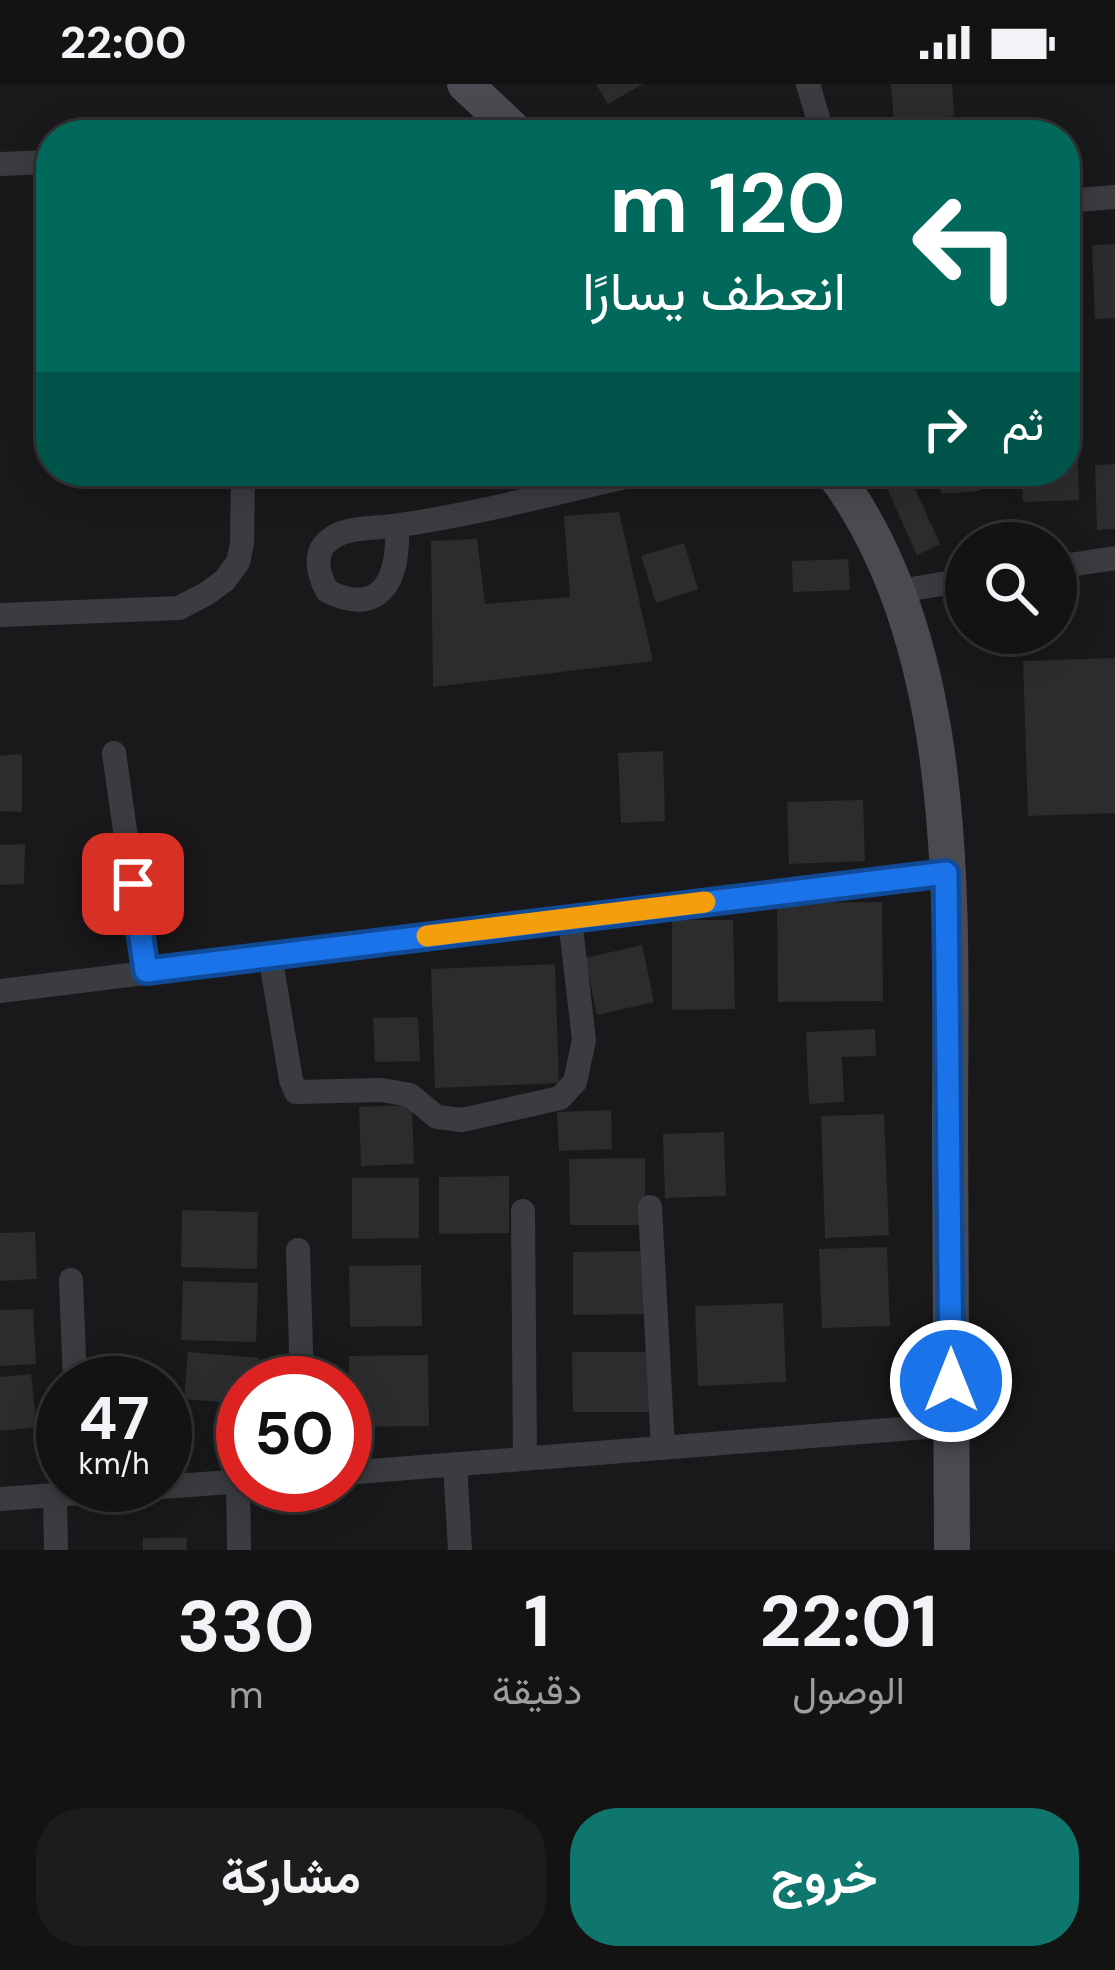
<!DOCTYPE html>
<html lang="ar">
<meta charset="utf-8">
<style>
:root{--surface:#131314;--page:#1c1c1d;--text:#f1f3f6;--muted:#9d9ea0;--line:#323234;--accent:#0f766e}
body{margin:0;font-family:"DM Sans",Vazirmatn,sans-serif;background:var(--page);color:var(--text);direction:rtl;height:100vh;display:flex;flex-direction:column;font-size:45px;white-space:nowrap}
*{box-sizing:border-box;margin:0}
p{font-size:39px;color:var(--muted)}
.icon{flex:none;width:66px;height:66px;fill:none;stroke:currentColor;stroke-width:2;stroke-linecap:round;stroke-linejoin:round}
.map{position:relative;height:1466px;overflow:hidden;direction:ltr}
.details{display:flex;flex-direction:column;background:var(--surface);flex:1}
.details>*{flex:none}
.hud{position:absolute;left:36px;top:36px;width:1044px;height:366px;border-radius:48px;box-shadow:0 6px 30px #0003,0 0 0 3px var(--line);direction:rtl;background:#00695c;color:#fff;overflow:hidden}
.tools{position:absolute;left:945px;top:438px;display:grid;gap:24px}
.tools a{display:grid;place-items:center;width:132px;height:132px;border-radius:50%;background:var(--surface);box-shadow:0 6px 30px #0003,0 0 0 3px var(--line);font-size:60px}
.speed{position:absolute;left:36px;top:1272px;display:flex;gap:24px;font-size:60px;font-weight:700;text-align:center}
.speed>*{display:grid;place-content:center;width:156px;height:156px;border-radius:50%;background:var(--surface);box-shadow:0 6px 30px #0003,0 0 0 3px var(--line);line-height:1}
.speed small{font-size:30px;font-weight:400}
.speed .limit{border:18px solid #d22;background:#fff;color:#111}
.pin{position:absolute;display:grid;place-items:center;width:102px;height:102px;color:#fff;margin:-51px;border-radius:24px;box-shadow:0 6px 18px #0006}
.me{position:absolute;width:132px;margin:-66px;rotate:0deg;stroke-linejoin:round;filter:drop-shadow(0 0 9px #0008)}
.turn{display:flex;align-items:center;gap:42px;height:252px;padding:0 36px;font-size:54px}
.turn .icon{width:156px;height:156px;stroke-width:2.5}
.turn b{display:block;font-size:84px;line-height:102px}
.then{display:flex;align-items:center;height:114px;padding:0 36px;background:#0003;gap:24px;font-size:45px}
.eta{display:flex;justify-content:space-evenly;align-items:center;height:204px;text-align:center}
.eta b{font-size:72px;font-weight:700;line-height:84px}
.action{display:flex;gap:24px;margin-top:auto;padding:24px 36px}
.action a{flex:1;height:138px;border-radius:48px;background:var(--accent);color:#fff;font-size:48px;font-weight:700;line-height:138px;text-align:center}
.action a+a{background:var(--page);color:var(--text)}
.status{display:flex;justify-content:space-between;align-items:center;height:84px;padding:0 60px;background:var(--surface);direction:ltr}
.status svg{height:33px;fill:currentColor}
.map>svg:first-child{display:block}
</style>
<div class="status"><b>22:00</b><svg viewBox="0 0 49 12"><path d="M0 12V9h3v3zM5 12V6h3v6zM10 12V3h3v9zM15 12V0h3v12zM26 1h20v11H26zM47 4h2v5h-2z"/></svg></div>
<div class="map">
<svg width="1115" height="1466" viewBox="0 0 1115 1466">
<rect width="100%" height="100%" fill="#19191b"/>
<path fill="#2c2c2f" d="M596,0H643L608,20Z
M891,0H952L954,32L894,38Z
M1115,160V234L1095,235L1092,161Z
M1065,356H1077L1079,416L1023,418L1021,387H1065Z
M1115,380V445L1097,446L1095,381Z
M895,387H907L940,460L917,471L882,393Z
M938,387H978L980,407L941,410Z
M619,428L653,577L433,603L431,457L477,455L485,520L570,513L564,432Z
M684,459L698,505L656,519L641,472Z
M848,475L850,506L793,508L792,477Z
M1115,574V729L1028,732L1023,577Z
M663,667L665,737L621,739L618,669Z
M22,670V728L0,727V672Z
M863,716L865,777L789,780L787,718Z
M25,760L24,800L0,801V761Z
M882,818L883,917L778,918L777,819Z
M672,836H733L735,925L672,926Z
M642,861L654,918L597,931L585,874Z
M555,880L559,999L435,1004L431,885Z
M418,933L420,977L375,978L373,934Z
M875,945L876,972L842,973L844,1018L809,1020L806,948Z
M412,1021L414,1080L361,1082L359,1023Z
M611,1026L612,1065L559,1067L557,1028Z
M884,1030L889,1151L825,1154L821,1032Z
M724,1048L726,1112L665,1114L663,1050Z
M645,1074V1141H570L569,1075Z
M509,1092V1149L439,1150V1093Z
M352,1094H419V1154L352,1155Z
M182,1126L258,1128L257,1185L181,1183Z
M35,1148L37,1195L0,1197V1149Z
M887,1163L890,1242L822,1244L819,1165Z
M645,1167L646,1230L573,1231V1168Z
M421,1181L422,1242L350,1243L349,1182Z
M183,1197L258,1199L256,1258L181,1256Z
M783,1219L786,1298L698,1302L695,1222Z
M33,1225L36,1280L0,1282V1226Z
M188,1268L259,1274L257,1299H243V1320L184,1315Z
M572,1268H652L653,1328H573Z
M428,1271L429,1342L349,1343V1272Z
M31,1290L37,1343L0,1347V1293Z
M143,1454H187V1466H143Z"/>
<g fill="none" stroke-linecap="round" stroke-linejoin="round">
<path stroke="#3b3c40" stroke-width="24" d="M808,0L823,51
M0,80L51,78
M1065,117L1115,113
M397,442C399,491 384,535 327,507C319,491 312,471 328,457C346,441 378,445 400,441C484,429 569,405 652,387
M1056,483L1115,474
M899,507L966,496
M0,531L179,524L206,510L225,496L238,478L242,460L243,387
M114,669L145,887
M270,871L291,996L296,1008L382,1006L410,1011L437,1033L462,1036L560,1014L575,998L584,956L570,835
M0,907L946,789
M650,1123L663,1364
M523,1127L525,1375
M298,1166L302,1299
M71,1196L75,1299
M455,1380L460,1466
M345,1389L951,1341
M238,1398L239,1466
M55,1411L56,1466
M0,1415L243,1397"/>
<path stroke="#494b50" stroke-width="36" d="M465,0L519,51
M832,387C966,564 950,835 950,1047C951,1187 951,1326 952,1466"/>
</g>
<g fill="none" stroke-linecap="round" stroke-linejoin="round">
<g stroke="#114b97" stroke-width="30">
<path id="route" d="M133,800L146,887L946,789L951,1297"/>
</g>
<use href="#route" stroke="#1a73e8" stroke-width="21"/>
<path stroke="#f59e0b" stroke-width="21" d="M427,852L705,818"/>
</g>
</svg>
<div class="tools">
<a><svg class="icon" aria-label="search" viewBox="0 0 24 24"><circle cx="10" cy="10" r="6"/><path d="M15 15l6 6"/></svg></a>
</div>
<div class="speed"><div>47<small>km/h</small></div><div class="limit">50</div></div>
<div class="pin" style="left:133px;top:800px;background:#d93025"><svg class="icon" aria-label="arrive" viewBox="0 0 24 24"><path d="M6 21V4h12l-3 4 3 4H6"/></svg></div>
<svg class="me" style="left:951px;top:1297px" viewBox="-20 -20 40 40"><circle r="17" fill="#1a73e8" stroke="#fff" stroke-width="3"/><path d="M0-11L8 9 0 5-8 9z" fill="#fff"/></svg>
<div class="hud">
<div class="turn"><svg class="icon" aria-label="left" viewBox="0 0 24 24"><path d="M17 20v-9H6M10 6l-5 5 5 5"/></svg><div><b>120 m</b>انعطف يسارًا</div></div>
<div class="then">ثم<svg class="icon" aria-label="right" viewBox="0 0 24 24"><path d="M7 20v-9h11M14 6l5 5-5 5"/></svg></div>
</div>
</div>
<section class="details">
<div class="eta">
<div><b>22:01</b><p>الوصول</p></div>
<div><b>1</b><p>دقيقة</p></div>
<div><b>330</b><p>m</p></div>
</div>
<div class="action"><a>خروج</a><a>مشاركة</a></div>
</section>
